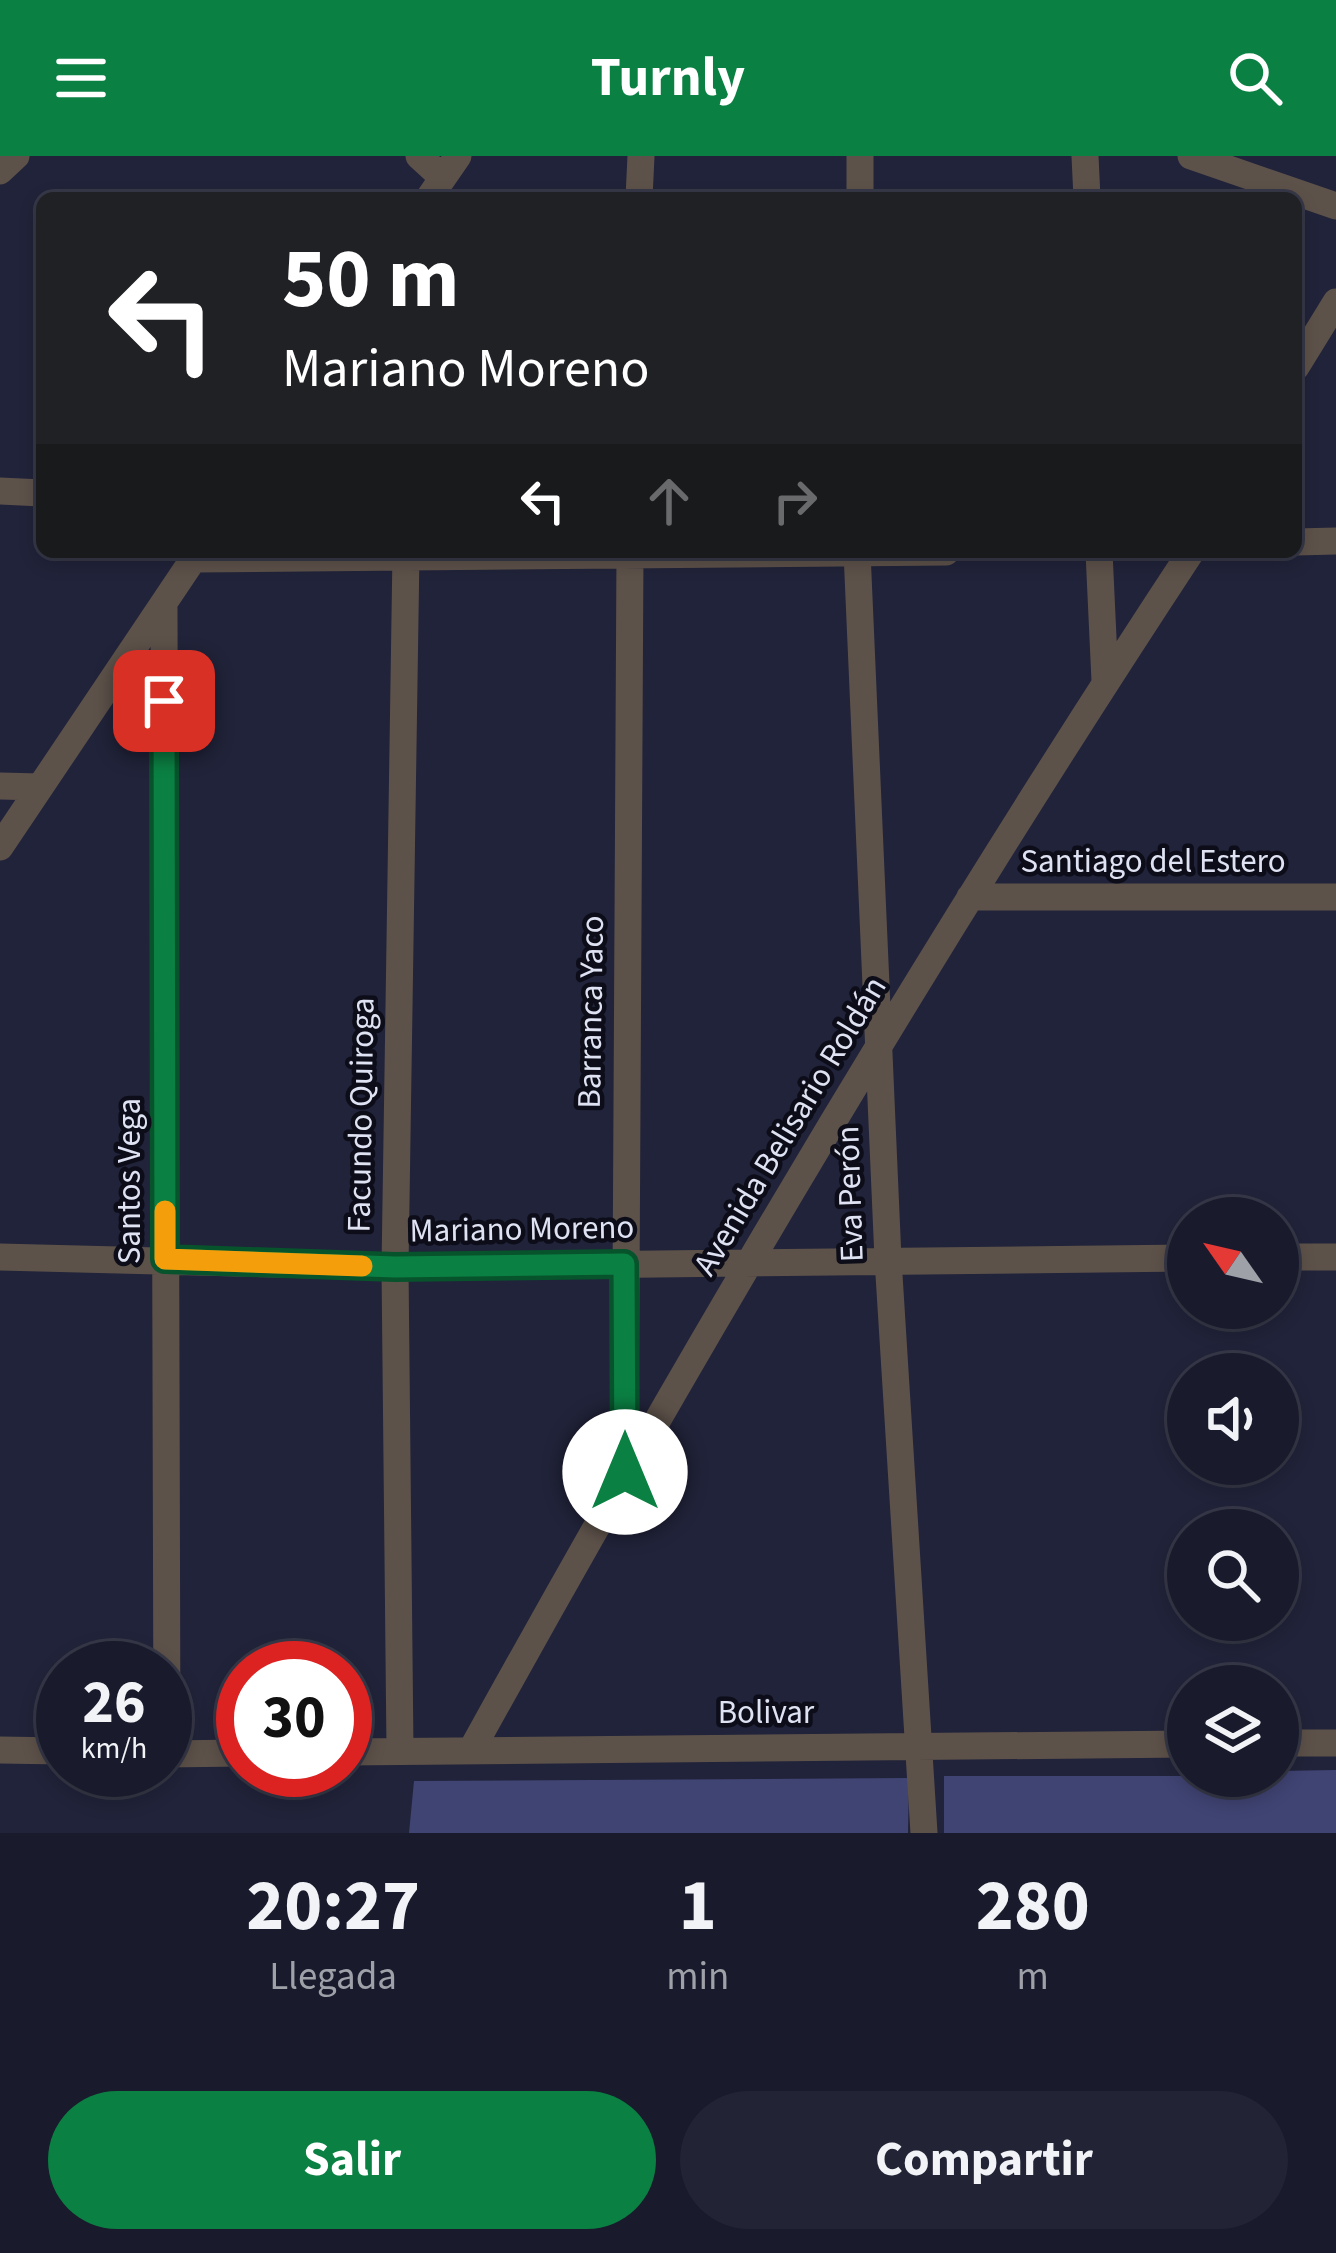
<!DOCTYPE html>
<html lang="es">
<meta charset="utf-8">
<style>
:root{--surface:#191a2c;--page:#222334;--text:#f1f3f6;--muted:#9fa1a9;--line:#373848;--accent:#0b8043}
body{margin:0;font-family:"Source Sans 3",sans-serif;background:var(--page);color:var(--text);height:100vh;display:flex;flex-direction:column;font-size:45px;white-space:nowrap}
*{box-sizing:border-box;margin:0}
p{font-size:39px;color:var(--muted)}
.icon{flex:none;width:66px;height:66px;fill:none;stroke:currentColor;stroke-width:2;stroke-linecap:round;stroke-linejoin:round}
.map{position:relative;height:1677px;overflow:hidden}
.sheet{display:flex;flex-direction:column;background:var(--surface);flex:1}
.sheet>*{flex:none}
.top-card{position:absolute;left:36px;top:36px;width:1266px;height:366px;border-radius:18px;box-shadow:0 6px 18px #0003,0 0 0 3px var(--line);background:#202124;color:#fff;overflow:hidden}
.needle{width:78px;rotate:304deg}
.buttons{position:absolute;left:1167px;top:1041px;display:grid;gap:24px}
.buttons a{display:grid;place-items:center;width:132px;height:132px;border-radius:50%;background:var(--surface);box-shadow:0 6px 18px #0003,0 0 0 3px var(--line);font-size:60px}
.speed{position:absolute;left:36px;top:1485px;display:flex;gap:24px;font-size:60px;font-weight:700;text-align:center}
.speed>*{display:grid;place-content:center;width:156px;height:156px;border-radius:50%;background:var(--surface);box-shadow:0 6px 18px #0003,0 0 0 3px var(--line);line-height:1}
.speed small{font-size:30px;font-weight:400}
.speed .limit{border:18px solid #d22;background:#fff;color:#111}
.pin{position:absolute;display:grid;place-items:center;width:102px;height:102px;color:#fff;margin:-51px;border-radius:24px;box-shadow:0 6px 18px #0006}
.me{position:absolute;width:132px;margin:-66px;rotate:0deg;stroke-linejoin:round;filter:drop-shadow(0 0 9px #0008)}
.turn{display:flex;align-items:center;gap:42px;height:252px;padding:0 48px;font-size:54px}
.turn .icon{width:156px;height:156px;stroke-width:2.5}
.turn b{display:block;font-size:84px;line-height:102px}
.lanes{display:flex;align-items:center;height:114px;padding:0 48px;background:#0003;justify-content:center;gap:60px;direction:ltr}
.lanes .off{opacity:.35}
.eta{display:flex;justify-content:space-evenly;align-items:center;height:204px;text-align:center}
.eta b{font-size:72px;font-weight:700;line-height:84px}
.action{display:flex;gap:24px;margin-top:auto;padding:24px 48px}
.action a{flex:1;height:138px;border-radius:72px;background:var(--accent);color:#fff;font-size:48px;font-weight:700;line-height:138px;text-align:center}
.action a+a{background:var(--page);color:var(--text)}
header{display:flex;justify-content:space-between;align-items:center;height:156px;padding:0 48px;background:var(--accent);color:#fff;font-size:54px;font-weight:700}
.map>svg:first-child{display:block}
</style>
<header><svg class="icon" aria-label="menu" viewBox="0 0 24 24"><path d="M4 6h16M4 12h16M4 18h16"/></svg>Turnly<svg class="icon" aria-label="search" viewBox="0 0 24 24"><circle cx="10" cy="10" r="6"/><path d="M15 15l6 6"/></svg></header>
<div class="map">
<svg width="1336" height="1677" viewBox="0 0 1336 1677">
<rect width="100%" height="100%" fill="#21233a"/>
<path fill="#404473" d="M1336,1614V1677H944V1620H1278V1615Z
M909,1622L908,1677H409L414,1625Z"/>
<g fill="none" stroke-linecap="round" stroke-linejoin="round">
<path stroke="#5d524a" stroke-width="27" d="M419,0L443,22
M1085,0L1087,42
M1191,0L1336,50
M0,15L16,0
M429,42L458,0
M639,42L641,0
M860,42V0
M1296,211L1336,146
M0,335L42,337
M1296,386L1336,385
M857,396L888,1103L924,1677
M1099,396L1105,525
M194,403L946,396
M164,452L167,1598
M0,630L40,631
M0,691L198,396
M970,741H1336
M0,1101L395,1111L1188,1102
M1278,1101H1336
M625,1316L630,396
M1278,1587H1336
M472,1593C697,1186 935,785 1191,396
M0,1594L63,1595
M400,1595L395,1111L406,396
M345,1596L1188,1588
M165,1598L243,1597"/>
</g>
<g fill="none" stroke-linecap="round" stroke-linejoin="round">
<g stroke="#07532c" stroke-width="30">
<path id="route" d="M164,545L165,1103L395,1111L624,1108L625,1316"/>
</g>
<use href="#route" stroke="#0b8043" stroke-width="21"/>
<path stroke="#f59e0b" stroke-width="21" d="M165,1055V1103L362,1110"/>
</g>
<g text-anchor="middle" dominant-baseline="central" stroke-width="9" stroke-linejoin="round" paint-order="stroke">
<g font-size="33" fill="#dfe2f2" stroke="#0c0d18">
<text x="1153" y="705">Santiago del Estero</text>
<text transform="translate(591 856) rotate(-89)">Barranca Yaco</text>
<text transform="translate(361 959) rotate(-89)">Facundo Quiroga</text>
<text transform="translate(790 970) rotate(-59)">Avenida Belisario Roldán</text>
<text transform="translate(129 1025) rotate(-90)">Santos Vega</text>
<text transform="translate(850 1038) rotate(-92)">Eva Perón</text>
<text transform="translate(522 1073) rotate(-1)">Mariano Moreno</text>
<text x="766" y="1556">Bolivar</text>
</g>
</g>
</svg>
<div class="buttons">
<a><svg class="needle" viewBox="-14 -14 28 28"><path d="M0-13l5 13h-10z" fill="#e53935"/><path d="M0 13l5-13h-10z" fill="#9fa1a9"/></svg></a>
<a><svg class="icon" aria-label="sound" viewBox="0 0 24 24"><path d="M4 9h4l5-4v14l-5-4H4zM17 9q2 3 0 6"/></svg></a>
<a><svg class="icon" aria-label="search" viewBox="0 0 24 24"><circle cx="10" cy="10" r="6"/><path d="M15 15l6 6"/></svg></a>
<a><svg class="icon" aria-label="layers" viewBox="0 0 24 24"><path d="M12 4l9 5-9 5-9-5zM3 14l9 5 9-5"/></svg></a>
</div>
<div class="speed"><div>26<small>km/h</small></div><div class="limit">30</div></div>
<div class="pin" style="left:164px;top:545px;background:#d93025"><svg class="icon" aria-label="arrive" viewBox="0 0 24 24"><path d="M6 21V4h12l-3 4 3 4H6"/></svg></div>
<svg class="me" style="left:625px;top:1316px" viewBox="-20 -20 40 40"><circle r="19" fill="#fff"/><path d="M0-13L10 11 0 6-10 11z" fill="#0b8043"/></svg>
<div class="top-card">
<div class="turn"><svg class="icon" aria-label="left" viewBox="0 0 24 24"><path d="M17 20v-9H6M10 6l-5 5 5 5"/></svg><div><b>50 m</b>Mariano Moreno</div></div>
<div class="lanes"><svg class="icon" aria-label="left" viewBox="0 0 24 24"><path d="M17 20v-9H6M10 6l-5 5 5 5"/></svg><svg class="icon off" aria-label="ahead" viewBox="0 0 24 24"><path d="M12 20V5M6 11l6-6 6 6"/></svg><svg class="icon off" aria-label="right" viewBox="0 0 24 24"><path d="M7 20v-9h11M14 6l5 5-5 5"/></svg></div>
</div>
</div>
<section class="sheet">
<div class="eta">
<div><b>20:27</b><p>Llegada</p></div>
<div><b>1</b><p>min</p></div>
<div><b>280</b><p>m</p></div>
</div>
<div class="action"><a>Salir</a><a>Compartir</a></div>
</section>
